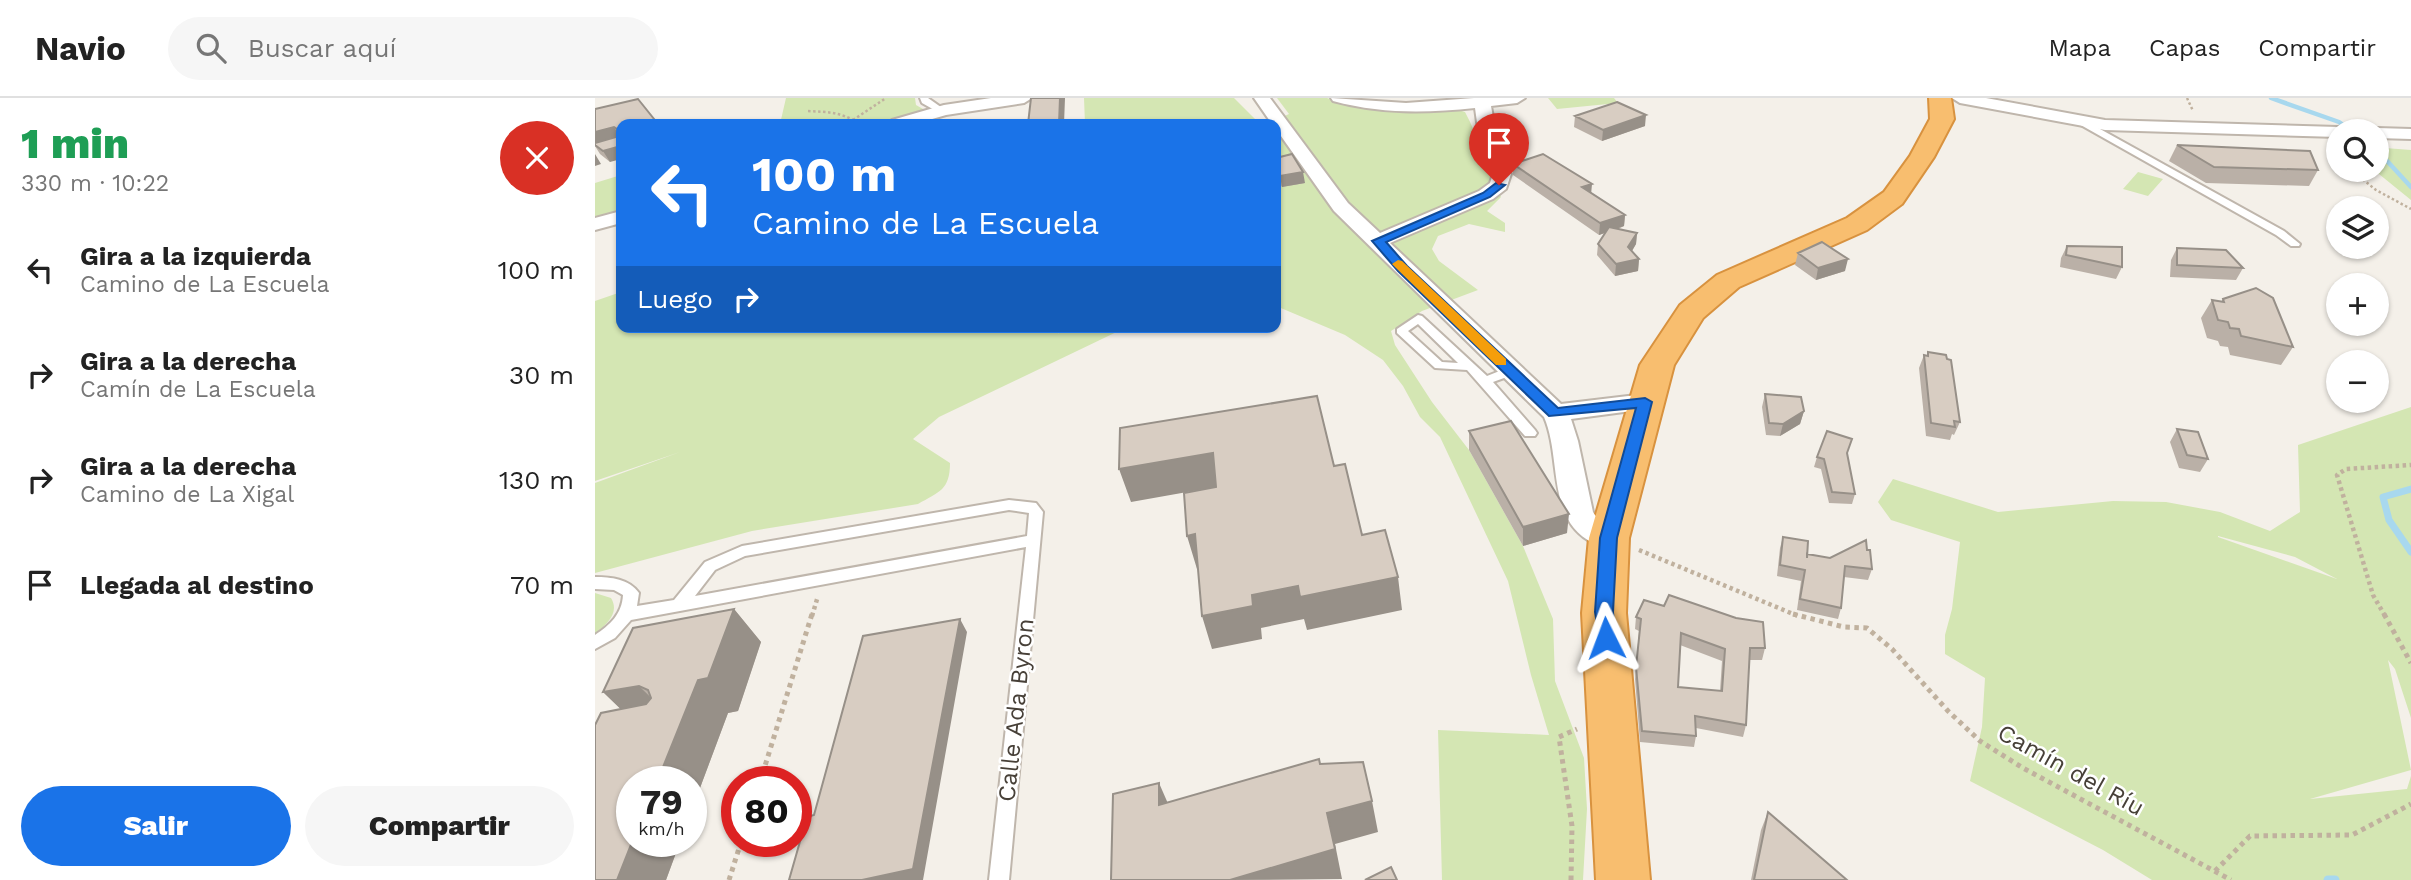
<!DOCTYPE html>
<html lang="es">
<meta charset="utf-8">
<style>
:root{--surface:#fff;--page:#f6f6f6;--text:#222;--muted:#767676;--line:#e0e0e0;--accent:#1a73e8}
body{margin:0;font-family:"Work Sans",sans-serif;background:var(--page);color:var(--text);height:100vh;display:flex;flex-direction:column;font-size:26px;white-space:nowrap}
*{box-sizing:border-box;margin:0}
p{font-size:23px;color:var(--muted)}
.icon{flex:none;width:38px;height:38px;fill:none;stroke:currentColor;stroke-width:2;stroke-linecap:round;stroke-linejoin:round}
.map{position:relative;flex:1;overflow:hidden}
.drawer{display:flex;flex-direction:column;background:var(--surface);width:595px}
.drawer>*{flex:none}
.banner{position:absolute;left:21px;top:21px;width:665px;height:214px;border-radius:14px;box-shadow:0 2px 5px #0004;background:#1a73e8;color:#fff;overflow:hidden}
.buttons{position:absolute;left:1731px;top:21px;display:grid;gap:14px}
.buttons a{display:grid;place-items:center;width:63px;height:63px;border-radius:50%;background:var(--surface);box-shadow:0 2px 5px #0004;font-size:35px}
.speed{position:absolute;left:21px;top:668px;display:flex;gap:14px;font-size:35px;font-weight:700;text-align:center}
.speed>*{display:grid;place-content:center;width:91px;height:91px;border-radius:50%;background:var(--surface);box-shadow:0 2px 5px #0004;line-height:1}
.speed small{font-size:18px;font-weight:400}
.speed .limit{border:10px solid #d22;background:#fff;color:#111}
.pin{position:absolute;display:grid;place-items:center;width:60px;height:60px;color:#fff;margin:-72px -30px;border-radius:50% 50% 50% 0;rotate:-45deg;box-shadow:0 0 7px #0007}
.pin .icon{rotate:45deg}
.me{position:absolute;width:77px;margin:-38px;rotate:357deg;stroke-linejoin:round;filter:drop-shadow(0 0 5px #0008)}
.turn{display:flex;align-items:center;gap:24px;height:147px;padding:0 21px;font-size:32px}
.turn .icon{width:91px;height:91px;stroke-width:2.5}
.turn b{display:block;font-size:49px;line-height:60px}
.then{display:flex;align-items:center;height:66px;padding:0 21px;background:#0003;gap:14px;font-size:26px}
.round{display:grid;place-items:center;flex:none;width:74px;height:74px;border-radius:37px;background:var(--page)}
.overview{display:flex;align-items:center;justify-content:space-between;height:119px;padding:0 21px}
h1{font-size:42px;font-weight:800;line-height:52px;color:#1e9e55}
.primary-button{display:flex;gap:14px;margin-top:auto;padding:14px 21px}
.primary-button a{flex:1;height:80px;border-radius:42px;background:var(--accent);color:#fff;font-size:28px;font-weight:800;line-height:80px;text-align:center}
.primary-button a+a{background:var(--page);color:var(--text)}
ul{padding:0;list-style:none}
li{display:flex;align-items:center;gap:21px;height:105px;padding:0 21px}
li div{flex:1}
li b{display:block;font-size:26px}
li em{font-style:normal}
header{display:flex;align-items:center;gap:42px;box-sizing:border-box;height:98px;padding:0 35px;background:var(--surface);border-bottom:2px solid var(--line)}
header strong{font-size:33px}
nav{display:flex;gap:38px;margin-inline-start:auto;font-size:24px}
.search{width:490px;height:63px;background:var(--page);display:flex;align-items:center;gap:18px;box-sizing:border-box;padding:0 24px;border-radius:38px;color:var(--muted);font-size:26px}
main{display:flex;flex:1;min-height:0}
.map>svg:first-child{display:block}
</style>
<header>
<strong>Navio</strong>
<div class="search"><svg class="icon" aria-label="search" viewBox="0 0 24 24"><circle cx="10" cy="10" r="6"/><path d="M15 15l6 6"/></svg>Buscar aquí</div>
<nav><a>Mapa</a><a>Capas</a><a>Compartir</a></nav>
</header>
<main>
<section class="drawer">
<div class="overview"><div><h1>1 min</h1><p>330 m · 10:22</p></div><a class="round" style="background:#d93025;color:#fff"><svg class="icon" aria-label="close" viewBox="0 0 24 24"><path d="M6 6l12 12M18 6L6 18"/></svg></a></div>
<ul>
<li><svg class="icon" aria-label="left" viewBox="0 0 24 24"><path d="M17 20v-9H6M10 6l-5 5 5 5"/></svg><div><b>Gira a la izquierda</b><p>Camino de La Escuela</p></div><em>100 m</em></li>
<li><svg class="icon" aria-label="right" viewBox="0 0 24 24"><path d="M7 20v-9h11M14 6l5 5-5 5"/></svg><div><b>Gira a la derecha</b><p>Camín de La Escuela</p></div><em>30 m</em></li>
<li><svg class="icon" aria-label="right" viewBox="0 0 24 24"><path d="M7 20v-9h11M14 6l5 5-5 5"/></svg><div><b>Gira a la derecha</b><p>Camino de La Xigal</p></div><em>130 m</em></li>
<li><svg class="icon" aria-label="arrive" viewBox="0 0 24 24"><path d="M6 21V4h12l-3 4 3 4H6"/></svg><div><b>Llegada al destino</b></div><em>70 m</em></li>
</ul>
<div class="primary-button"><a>Salir</a><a>Compartir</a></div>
</section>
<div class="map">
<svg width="1816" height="782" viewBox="0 0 1816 782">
<rect width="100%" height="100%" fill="#f4f0e9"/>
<path fill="#d4e6b3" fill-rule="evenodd" d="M191,0H320L321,7L335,15L303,26H185Z
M489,0H639L665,26H490Z
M682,0H732L752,7L822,15L860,11L870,14C885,41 890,72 906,99L892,113L910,125V134L874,126L843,138L837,151L844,163L883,192L827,213L796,233L800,247L837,304L874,352L928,448L958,521L960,583L989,660L992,711L988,782H847L843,632L954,637L936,577L913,483L845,339L825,319L808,288L788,262L750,237L681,208V26H672L694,16Z
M953,0H1019L1023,5L962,11Z
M1782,44L1790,50L1816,52V102L1779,72H1782Z
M1543,74L1568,81L1553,98L1528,91Z
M26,77V119L0,126V85Z
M26,194V229H461L464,236L463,229H532L344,319L318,341L355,365C355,392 344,394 323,406L157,433L0,475V385L85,354L0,383V203Z
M1816,309V620L1800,571L1793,562L1816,672L1715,701L1812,691L1816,678V782H1557L1508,752L1375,683L1387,629L1390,580L1350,556V537L1357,511L1365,444L1296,422L1283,404L1298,381L1403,414L1518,403L1571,404L1625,414L1675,433L1705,414L1703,347ZM1623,438L1700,459L1742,481L1623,439Z
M0,495L16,500C25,515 12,526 0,536Z"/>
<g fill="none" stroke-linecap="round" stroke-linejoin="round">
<path stroke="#a8d8ee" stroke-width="4.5" d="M1676,0L1744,24L1756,33
M1782,52L1816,89"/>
<path stroke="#a8d8ee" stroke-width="7" d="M1816,391L1788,399L1794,422L1816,454"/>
<path stroke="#a8d8ee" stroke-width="9" d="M1733,782H1740"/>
<g stroke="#bfb6ac" stroke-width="4">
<path id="lane" d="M325,0H333L350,12L343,14L327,5Z
M1487,21L1689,133L1705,146L1704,148H1696L1681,137L1484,26L1483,24Z
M823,217L827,218L892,278L912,270H920L922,273L920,276L898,284L940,332L942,335L940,338H930L872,272L840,270L802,235V231ZM823,226L863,265L847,264L813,233Z
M414,402L441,405L448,414L414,782H394L431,449L36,522L20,540L0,551V537C15,527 27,516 28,497L19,492L0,491V479C16,479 34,481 44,495L42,508L79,502L110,464L147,448ZM414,412L434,415L432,438L100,498L120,472L150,458Z"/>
</g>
<g stroke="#bfb6ac" stroke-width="4">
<path id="street" d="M396,0H437L429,5L351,17L320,26H294L297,22L349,7Z
M659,0H675L753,105L785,135L884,93L895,85L898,76L886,53L880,10C831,15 786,16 738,3L736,0L811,5L879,0H930L922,5L896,8L904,53L916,76L911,91L898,101L795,145L966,306L1050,296L1059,298L1063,304L1059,310L976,321L983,343L998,414C1005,427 1021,427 1029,440L1024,447C1014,451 1008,450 998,445C951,422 967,360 949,319L739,113L681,31V26H677Z
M1357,0H1391L1510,22L1743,29L1751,33H1743V39L1510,32L1365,5Z
M1782,30L1816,31V41L1782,40V33H1775Z
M26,113V125L0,132V120Z"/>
</g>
<g stroke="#d8923f" stroke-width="4">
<path id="highway" d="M1334,0H1356L1359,21L1339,59L1307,106L1272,132L1144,189L1108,220L1079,267L1034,440L1031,515L1055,782H1001L987,515L994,440L1045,267L1085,207L1122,177L1252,120L1289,94L1315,58L1335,21Z"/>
</g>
<path stroke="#c0b19e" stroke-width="2.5" stroke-dasharray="2.5 2.5" stroke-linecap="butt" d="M1592,0L1598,13
M213,13C232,14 248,14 264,26
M258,22L291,0
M1756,72L1781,92L1816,111"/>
<path stroke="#c0b19e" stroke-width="4.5" stroke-dasharray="3.5 3.5" stroke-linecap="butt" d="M1044,452L1203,518
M217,518L223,498
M1790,518L1778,497L1742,377L1751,371L1816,367"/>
<path stroke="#c0b19e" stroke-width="5" stroke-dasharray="4.5 4.5" stroke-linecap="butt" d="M1198,516L1249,529L1272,530L1297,551L1353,613L1385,643L1428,670L1636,782
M1789,516L1816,565
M165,684L217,516
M1620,773L1655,738L1757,737L1816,706
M134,782L146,744
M976,782L977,728L964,639L982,631"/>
<use href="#lane" fill="#fff" fill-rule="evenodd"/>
<use href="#street" fill="#fff" fill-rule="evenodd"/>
<use href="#highway" fill="#f8be6f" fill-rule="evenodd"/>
</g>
<path fill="#bab0a7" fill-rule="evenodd" d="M43,1L15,64L5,56L0,48V11Z
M980,18L1050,28L1007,43L979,29Z
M1582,47L1723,72L1714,88L1611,85L1574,63Z
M681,60L710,85L687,89L681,80Z
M918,66L997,95L1030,117L1029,128L1023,131L1042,135L1041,146L1037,153L1044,161L1043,173L1020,178L1002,157L1003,146L1010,135L1004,137L918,77Z
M1472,148L1527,169L1521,181L1465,169L1466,160Z
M1582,150L1648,170L1641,182L1575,179L1576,162Z
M1203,155L1250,173L1221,182L1200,167Z
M1628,201L1698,249L1686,267L1635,257L1633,249L1625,248L1623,243L1612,240L1606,220L1617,202L1626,204Z
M1333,254L1365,324L1359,337L1357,336L1355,342L1331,338L1324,270L1329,257H1332Z
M1170,296L1209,313L1205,326L1185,338L1171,337L1167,309Z
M1582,331L1613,361L1605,374L1584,370L1575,344Z
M874,333L972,435L928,448L874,352Z
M1252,356L1260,396L1257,406L1234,405L1226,371L1219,369L1222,359Z
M1188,439L1212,457L1235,460L1272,452L1277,471L1273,482L1249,479L1246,510L1243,521L1202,512L1206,483L1182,478L1185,450Z
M139,511L166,544L143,613L133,615L96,714V684H37V744H85L71,782H0V627L6,615L26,611L8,594L38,530Z
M1041,519L1170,550L1167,562H1154L1151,627L1148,639L1101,630V638L1099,649L1045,644L1040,581L1044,533L1040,531ZM1085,547L1127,563L1125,593L1083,589Z
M1173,714L1252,782H1156L1166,732Z"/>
<path fill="#979088" d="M465,0H470L469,26H464Z
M1051,17L1050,28L1007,43L1008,32Z
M19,29L25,39L0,47V34Z
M26,48V61L15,64L8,53Z
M0,56L6,66L0,68Z
M708,74L710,85L687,89L685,78Z
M997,86L996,97L987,89Z
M1030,117L1029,128L1004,137L1005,125Z
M1042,135L1041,146L1032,161L1033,149Z
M1044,161L1043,173L1020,178L1021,166Z
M1253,161L1250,173L1221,182L1223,170Z
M1209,313L1205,326L1185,338L1188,326Z
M618,355L626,388L536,404L524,371Z
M974,416L972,435L928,448V429Z
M600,436L610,469L602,471L592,438Z
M803,479L807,512L712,532L709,521L666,530L667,541L617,551L607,518L657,497L703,488Z
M139,511L166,544L143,613L133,615L96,714V684H62L103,582Z
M365,521L372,534L328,782H267Z
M44,588L77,620L42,627L8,594Z
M564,685L578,717L564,707Z
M777,703L783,734L740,746L747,781L635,782L732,715Z
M37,744H85L71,782H22Z"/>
<path fill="#d8cdc2" stroke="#979088" stroke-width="2" fill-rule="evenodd" d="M436,0H465L464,26H433Z
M43,1L63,26H26V48L8,53L0,47V45L21,39L22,31L19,29L0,34V11Z
M1022,4L1051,17L1008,32L980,18Z
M1582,47L1715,53L1723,72L1619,69Z
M697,56L708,74L685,78L681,72V60Z
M948,56L997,86L987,89L1030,117L1005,125L918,66Z
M1014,129L1042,135L1033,149L1044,161L1021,166L1003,146Z
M1227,144L1253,161L1223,170L1203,155Z
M1472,148L1527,149V169L1471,157Z
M1582,150L1631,152L1648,170L1582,167Z
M1661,190L1678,200L1698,249L1646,238L1644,231L1635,230L1633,224L1623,222L1617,202L1629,204L1628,201Z
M1333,254L1351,257L1352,261L1356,262L1365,324L1359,323L1360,329L1336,325L1329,257L1333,258Z
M1170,296L1206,299L1209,313L1188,326L1174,325Z
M722,298L739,368L750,366L767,437L790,432L803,479L705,499L703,488L657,497L658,508L607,518L600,436L592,438L589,395L621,389L618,355L524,371L525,330Z
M916,323L974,416L928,429L874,333Z
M1582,331L1603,334L1613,361L1592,357Z
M1232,333L1257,341L1252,355L1260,396L1237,394L1229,361L1222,359Z
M1188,439L1213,443L1212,460V456L1235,460L1271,442L1272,452H1275L1277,471L1250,468L1246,510L1205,501L1210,472L1185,467Z
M1074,497L1141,520L1168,524L1170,550H1155L1151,627L1100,618L1101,638L1047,633L1041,569L1046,521L1041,519L1049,502L1069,508ZM1086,535L1130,551L1127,593L1083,589Z
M139,511L113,580L103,582L62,684H37V744L22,782H0V627L6,615L51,606L56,600L53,592L44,588L8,594L38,530Z
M365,521L318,771L267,782H194L212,719L219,717L268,538Z
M724,661L725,666L768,664L777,703L732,715L740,751L635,782H516L518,696L564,685V707Z
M1173,714L1252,782H1159Z
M796,769L802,782H770Z"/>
<path fill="#1a73e8" stroke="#114b97" stroke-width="2" d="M901,85L910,87L895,99L791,144L812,168L963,310L1050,300L1057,304L1022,440L1018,514L1020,540L1018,545L1011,547L1005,545L1000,514L1005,440L1041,310L954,318L803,173L777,143L888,95Z"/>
<path fill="#f59e0b" d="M803,162L807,163L911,261V267H901L799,168L797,166Z"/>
<g text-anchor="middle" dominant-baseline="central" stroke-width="5" stroke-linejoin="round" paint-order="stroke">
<g font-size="24" fill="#474038" stroke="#fff">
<text transform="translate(421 612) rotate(-84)">Calle Ada Byron</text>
<text transform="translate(1476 672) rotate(29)">Camín del Ríu</text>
</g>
</g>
</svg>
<div class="buttons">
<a><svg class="icon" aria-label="search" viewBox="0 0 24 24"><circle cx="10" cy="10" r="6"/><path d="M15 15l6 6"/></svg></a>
<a><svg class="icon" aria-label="layers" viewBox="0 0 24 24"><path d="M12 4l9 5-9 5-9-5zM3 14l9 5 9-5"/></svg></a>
<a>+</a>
<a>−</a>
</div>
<div class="speed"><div>79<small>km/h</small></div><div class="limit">80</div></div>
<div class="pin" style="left:904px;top:87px;background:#d93025"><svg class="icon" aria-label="arrive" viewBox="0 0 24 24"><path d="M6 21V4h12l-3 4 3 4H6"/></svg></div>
<svg class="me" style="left:1011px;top:540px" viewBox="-20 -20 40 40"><path d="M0-17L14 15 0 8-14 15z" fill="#1a73e8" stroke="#fff" stroke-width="4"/></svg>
<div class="banner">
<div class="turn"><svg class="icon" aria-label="left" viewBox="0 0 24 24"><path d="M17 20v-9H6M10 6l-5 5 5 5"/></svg><div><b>100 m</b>Camino de La Escuela</div></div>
<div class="then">Luego<svg class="icon" aria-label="right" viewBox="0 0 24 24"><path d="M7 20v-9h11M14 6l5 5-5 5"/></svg></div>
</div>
</div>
</main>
